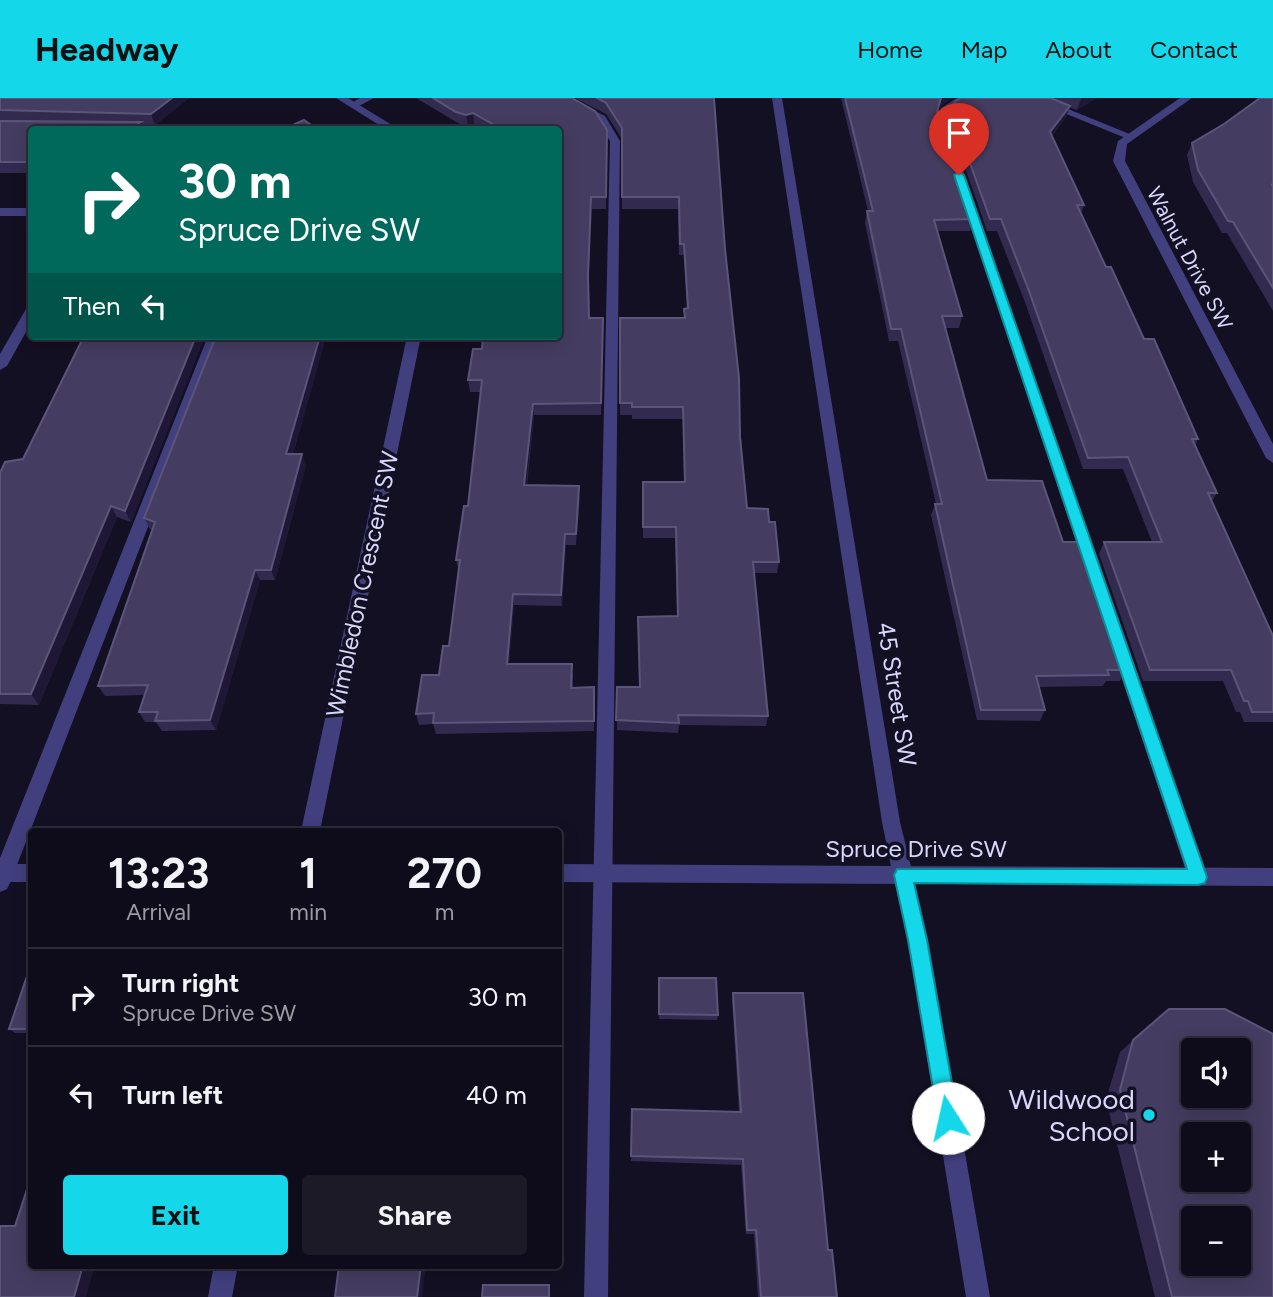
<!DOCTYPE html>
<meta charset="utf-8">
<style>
:root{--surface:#0e0c1a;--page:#1c1a27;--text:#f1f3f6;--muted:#9b9ba2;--line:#2e2c39;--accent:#14d8e9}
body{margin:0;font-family:Figtree,sans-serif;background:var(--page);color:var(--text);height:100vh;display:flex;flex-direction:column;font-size:26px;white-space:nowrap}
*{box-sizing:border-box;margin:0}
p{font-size:23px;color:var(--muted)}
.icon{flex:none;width:38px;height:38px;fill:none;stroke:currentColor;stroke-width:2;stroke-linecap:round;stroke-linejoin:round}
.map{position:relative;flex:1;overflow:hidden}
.panel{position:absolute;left:28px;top:730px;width:534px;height:441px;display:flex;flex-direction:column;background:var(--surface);border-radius:7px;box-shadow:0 4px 18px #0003,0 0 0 2px var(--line)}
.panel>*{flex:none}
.top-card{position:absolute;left:28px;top:28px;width:534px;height:214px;border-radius:7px;box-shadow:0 4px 18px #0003,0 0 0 2px var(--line);background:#00695c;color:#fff;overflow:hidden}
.fabs{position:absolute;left:1181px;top:940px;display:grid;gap:14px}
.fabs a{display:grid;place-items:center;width:70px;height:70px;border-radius:7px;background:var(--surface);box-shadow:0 4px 18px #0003,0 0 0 2px var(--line);font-size:35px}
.pin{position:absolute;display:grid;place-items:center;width:60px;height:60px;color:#fff;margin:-72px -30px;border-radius:50% 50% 50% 0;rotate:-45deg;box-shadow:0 0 7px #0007}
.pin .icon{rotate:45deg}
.me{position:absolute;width:77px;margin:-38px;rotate:350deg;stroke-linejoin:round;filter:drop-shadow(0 0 5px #0008)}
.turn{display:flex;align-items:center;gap:24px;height:147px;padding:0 35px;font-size:32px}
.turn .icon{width:91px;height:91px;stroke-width:2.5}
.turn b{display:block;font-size:49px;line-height:60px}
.then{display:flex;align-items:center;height:66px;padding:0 35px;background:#0003;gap:14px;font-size:26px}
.eta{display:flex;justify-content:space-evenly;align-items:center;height:119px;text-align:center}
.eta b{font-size:42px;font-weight:700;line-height:49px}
.cta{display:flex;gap:14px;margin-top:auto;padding:14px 35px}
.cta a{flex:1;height:80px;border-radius:7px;background:var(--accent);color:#111;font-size:28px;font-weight:700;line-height:80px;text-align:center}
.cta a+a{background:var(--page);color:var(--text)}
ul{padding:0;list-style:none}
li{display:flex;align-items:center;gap:21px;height:98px;padding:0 35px;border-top:2px solid var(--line)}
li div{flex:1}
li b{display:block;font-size:26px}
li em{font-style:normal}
header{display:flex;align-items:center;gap:42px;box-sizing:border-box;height:98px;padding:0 35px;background:var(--accent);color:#111}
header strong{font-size:33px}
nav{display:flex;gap:38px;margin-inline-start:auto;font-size:24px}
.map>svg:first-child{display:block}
</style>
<header>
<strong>Headway</strong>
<nav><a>Home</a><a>Map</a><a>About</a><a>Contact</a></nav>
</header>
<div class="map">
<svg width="1273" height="1199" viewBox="0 0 1273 1199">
<rect width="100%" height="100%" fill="#131023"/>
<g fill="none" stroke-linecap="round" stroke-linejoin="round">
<path fill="#413f7e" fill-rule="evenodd" d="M360,0H374L357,9L348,7Z
M557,0H570L605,18L620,43L608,1199H584L610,43L597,22Z
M957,0H969L950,13L947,26L1208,779L1205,785L1198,788L1191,785L1188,779L937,26L941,10Z
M1027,0H1041L1137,39L1128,41Z
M119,27L154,29L159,32H115Z
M208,238H222L10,785L7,791L0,794V760Z"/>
<path fill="#413f7e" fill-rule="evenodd" d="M336,0H348L400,32H387Z
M772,0H782L900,724L913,777L910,783L903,786L558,784V766L891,768L882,724Z
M1180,0H1192L1127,46L1125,63L1273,346V365L1266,360L1113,63L1118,43Z
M0,110H32V118H0Z
M32,207V223L7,268L0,272V256L26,211Z
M407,238H421L320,733H301Z
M0,766H32V784H0Z
M214,1167H238L232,1199H208Z"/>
<path fill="#413f7e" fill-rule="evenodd" d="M903,768L1273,770V788L915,786L928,842L990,1199H966L908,842L893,777L896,771Z"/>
</g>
<path fill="#322b4f" d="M0,0H189L155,27L142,26L144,32H32V75H0Z
M416,0H572L607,44L606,111H592L588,189L589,220H603L601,317H534L527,387L580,399L576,447H566L562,508L514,507L509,566L573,576V590L594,589V633L436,636L433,626L419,627L416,616L439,577L449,548L459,474L456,462L468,408L481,294H470L468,282L482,251L558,32H484L474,26L468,29L458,25Z
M575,0H714L725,151L747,410L769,424L779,464L777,475H754L768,618L766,628L679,627L678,635L617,632V589H640L677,518L675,440H643V384H684L683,321H632V317H620V220H684V211L687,210L684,157H679L678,111H622V41L606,16Z
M841,0H952L940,8L937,16L973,121L970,133H937L962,218L959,230H945L987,382L1063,444L1126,572L1120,583H1106L1103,588L1039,589L1045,612L1040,623L977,622L931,417L935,406H936L898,243H889L865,125L867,113H868Z
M960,0H1097L1077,12L1069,9L1066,19L1052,38L1084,107L1081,115L1106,169L1198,341L1195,348L1217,395L1212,403L1273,538V624H1244L1240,614H1236L1223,583H1143L1099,456L1104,444H1152L1123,371H1083L1025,204L997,133H987L950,26L955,4Z
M1224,26L1273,87V213L1227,135H1222L1193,84L1187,57L1192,45Z
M84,238H205L131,424L117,419L39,607L0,606V375L23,361Z
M326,238L293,356L306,367L275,482H260L216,632L162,633L156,624H145L139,614L144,597L105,598L98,588L152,432L150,431L144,420Z
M32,875V935H15L9,931Z
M659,880L718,917L717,922L659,921Z
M733,895L828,1152L837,1199H758L754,1136H746L741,1067L631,1063L632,1011L739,1014L732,903Z
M1169,911L1273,1199H1155L1106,1002L1120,954Z"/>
<path fill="#1e1836" d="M172,0H189L155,27L151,16Z
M941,0H952L940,8L934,25Z
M1082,0H1097L1077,12L1081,1Z
M1070,8L1066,19L1046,45L1050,34Z
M473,15L474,26L468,29L466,17Z
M141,24L144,32L136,27Z
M591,99L592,111L588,189V177Z
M196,238H205L131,424L125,413Z
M320,238H326L290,367L286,356Z
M533,306L534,317L525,399L524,387Z
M302,356L306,367L275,482L271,472Z
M579,388L580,399L576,447V436Z
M111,408L117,419L39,607L31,596Z
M565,436L566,447L562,508L561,497Z
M255,472L260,482L216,632L210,622Z
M513,496L514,507L508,577L507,566Z
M83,1167H95L86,1199H74Z
M421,1167H426L422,1199H417Z"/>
<path fill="#443d61" stroke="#5b557a" stroke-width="2" fill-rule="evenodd" d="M0,0H172L151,16L0,12Z
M433,0H572L595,13L607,32L606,99H591L588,177L589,220H603L601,305L533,306L524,387L579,388L576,436H565L561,497L513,496L507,566H572L571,590L594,589V623L433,625L434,615L416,616L422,577H439L443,548H449L460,462H456L464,408H468L482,282H468L473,251H482L483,238H558V32H503L473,15L466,17L456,14Z
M597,0H714L725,151L739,280L740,339L747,410L768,411L769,424H775L779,464H753L768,618L678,617L679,625L616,622L617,589H640L638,519L678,518L676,429H643V384H685L683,309H632V305H620V220H685L684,211L688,210L684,146H680L679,99H622V30L606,5Z
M845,0H941L937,14L973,121L934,122L962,218H942L987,382L1042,383L1063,444H1083L1126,572H1107L1109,577L1036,578L1045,612H981L935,406H942L901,231H891L867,113H873Z
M960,0H1051L1070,8L1050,34L1084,107H1077L1106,169H1111L1144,241H1154L1198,341H1192L1217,395H1208L1273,538V614H1252L1248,603H1244L1231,572H1150L1104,444H1162L1128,359L1088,360L1029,193L1001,121H990L952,15L955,4Z
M1260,0H1273V85L1272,87H1273V190L1233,124L1228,123L1198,72L1192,45L1224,26Z
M304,22L319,32H282Z
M0,23L141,24L136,27L144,32H32V64H0Z
M84,238H196L125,413L111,408L31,596H0V375L5,364L23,361Z
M216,238H320L286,356H302L271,472H255L210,622L155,623L158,614H139L148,587L98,588L155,424L144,420Z
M28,875H32V931H9Z
M659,880H716L718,917L659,916Z
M733,895H803L828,1152H832L837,1199H761L756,1132H747L743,1061L631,1058L632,1011L741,1014Z
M1169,911H1225L1273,936V1199H1172L1120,992L1133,942ZM1194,952H1239V998H1194ZM1194,1036H1239V1082H1194ZM1194,1120H1239V1166H1194Z
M32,1076V1167H83L74,1199H0V1128H15Z
M339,1167H421L417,1199H335Z
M483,1187H549V1199H482Z"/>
<path fill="#14d8e9" stroke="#0d8c97" stroke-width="2" d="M959,74L964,77L1207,779L1205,785L1198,787L914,785L927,842L958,1020L955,1028L948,1031L941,1028L938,1020L908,842L894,777L897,771H1187L954,77Z"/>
<circle fill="#14d8e9" stroke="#131023" stroke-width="2.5" cx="1149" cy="1017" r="7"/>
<g text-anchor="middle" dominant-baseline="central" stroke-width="7" stroke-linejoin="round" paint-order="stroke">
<g font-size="21" fill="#d9d6fb" stroke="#131023">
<text transform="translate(1190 160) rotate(62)">Walnut Drive SW</text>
</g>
<g font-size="24" fill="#d9d6fb" stroke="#131023">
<text transform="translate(362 486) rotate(-78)">Wimbledon Crescent SW</text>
<text transform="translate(897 596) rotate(81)">45 Street SW</text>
<text x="916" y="750">Spruce Drive SW</text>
</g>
<g font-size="28" fill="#d9d6fb" stroke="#131023" text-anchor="end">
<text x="1135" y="1001">Wildwood<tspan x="1135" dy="32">School</tspan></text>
</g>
</g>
</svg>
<div class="fabs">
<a><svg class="icon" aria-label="sound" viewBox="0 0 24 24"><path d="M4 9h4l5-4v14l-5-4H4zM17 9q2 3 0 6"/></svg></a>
<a>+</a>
<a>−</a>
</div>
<div class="pin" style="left:959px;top:77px;background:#d93025"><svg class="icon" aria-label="arrive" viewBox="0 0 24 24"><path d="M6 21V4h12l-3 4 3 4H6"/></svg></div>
<svg class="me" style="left:948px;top:1020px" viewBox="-20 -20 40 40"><circle r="19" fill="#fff"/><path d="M0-13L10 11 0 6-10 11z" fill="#14d8e9"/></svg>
<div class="top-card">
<div class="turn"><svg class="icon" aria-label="right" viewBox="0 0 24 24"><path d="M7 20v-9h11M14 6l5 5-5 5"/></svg><div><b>30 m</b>Spruce Drive SW</div></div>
<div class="then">Then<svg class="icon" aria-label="left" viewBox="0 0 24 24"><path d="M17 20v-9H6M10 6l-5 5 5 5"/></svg></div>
</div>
<section class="panel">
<div class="eta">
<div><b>13:23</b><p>Arrival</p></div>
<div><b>1</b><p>min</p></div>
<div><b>270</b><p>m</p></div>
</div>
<ul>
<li><svg class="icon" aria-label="right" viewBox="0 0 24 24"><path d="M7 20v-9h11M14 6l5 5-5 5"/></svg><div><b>Turn right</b><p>Spruce Drive SW</p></div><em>30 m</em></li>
<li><svg class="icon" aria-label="left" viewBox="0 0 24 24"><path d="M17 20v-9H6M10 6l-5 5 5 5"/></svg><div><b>Turn left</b></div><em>40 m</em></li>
</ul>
<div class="cta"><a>Exit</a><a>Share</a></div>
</section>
</div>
